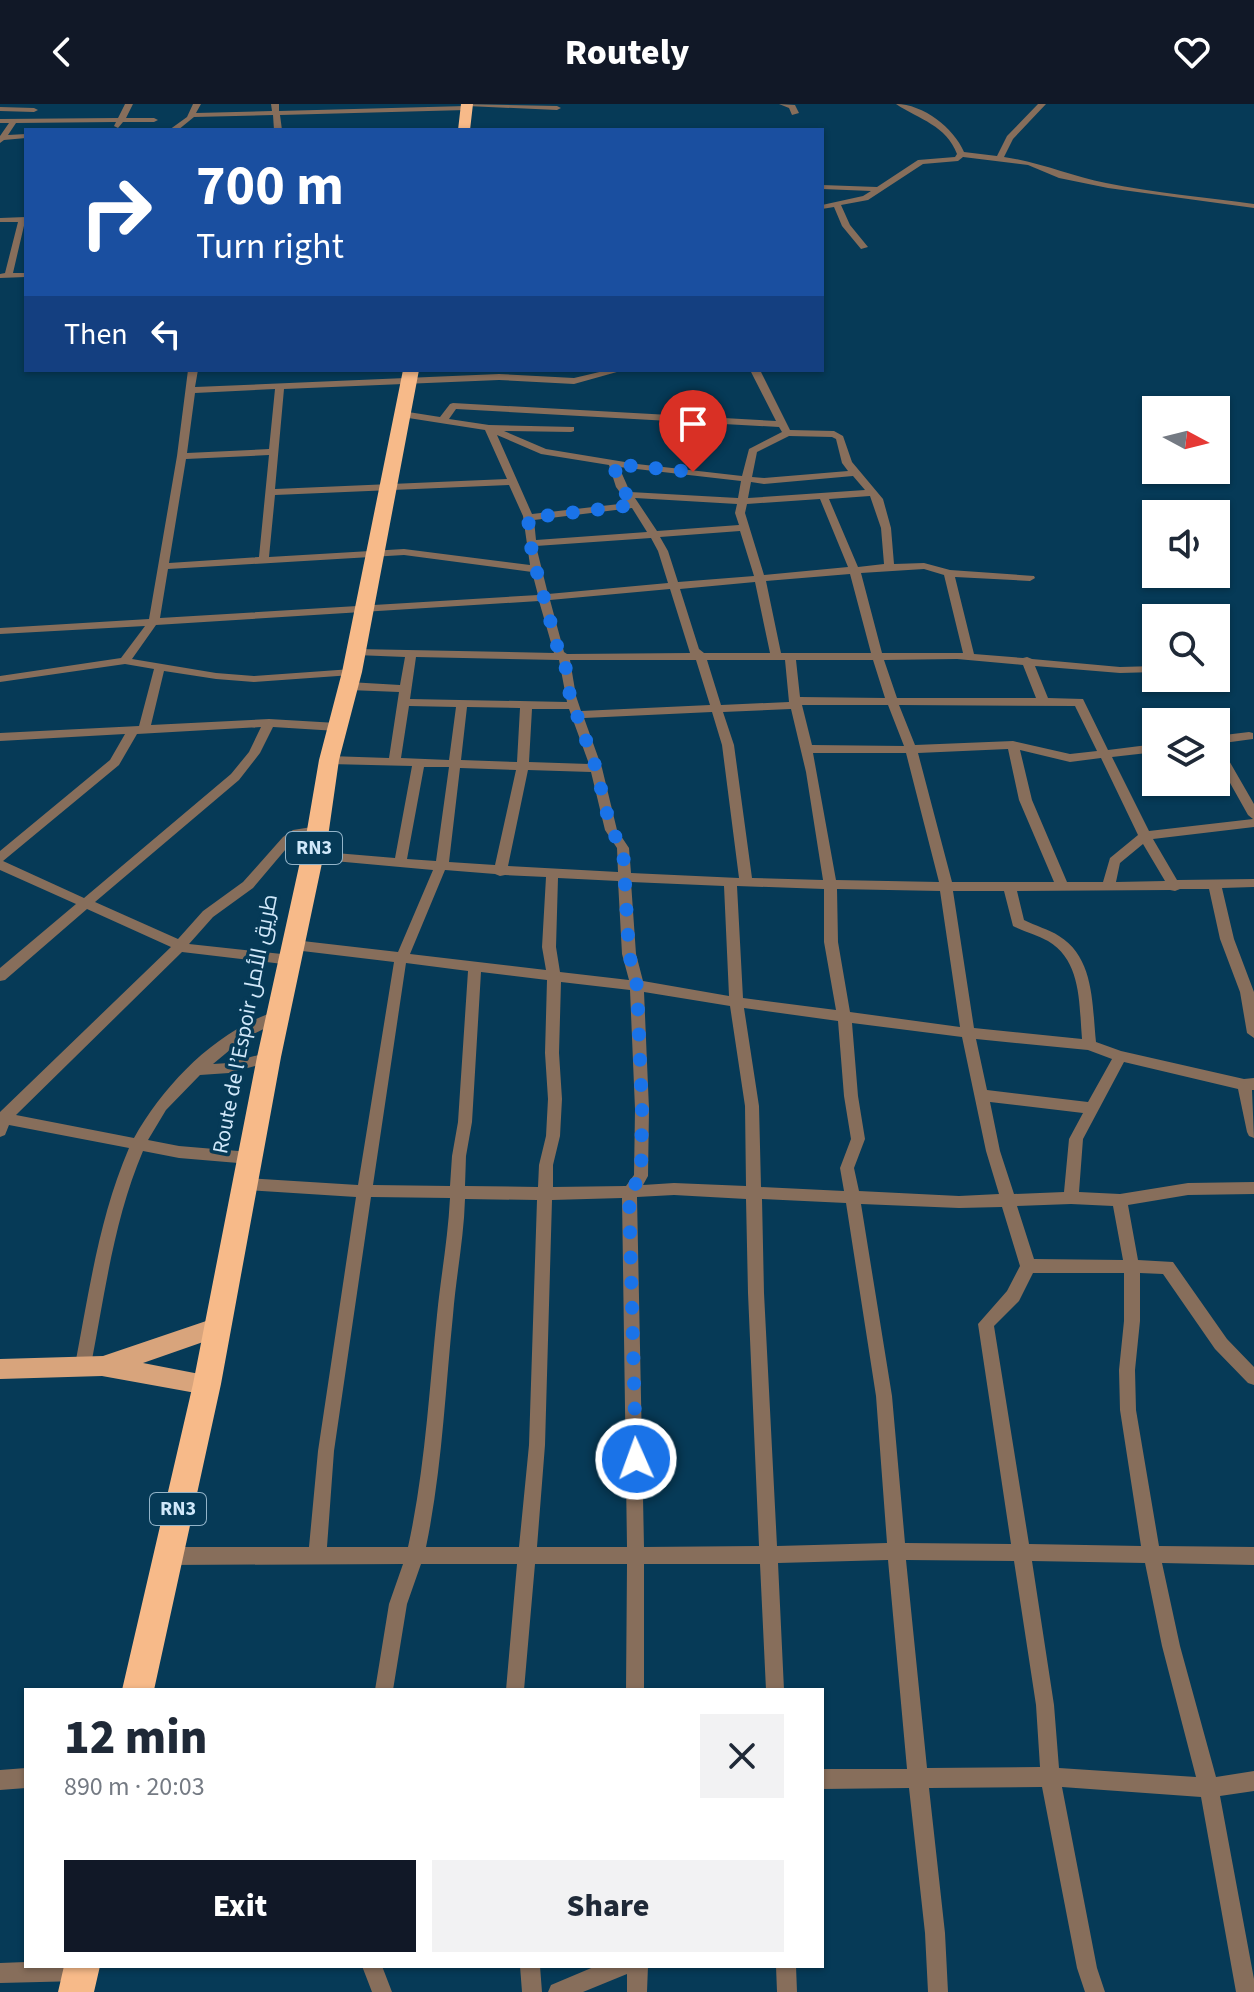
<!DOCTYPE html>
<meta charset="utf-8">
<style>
:root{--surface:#fff;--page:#f2f2f3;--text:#1f2937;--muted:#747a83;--accent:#111827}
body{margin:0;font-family:"Source Sans 3",Cairo,sans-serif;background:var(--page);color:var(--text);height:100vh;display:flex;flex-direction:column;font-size:30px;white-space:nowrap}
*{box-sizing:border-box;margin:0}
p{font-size:26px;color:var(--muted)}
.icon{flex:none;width:44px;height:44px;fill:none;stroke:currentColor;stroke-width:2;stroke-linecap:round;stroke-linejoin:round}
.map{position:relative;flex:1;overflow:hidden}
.drawer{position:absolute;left:24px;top:1584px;width:800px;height:280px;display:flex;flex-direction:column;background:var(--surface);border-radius:0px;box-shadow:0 2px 6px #0004}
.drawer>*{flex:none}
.banner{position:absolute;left:24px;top:24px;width:800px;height:244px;border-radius:0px;box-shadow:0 2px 6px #0004;background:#1a4fa0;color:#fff;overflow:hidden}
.needle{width:52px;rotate:97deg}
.tools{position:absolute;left:1142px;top:292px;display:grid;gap:16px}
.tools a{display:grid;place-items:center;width:88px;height:88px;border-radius:0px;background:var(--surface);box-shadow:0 2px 6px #0004;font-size:40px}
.pin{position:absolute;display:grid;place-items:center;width:68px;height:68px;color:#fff;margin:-82px -34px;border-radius:50% 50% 50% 0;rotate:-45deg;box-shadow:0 0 8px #0007}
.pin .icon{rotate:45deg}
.me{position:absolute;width:88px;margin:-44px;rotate:358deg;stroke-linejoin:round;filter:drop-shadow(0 0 6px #0008)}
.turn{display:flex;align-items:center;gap:28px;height:168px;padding:0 40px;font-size:36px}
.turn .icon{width:104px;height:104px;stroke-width:2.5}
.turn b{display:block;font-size:56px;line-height:68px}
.then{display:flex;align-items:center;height:76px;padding:0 40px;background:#0003;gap:16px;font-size:30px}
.round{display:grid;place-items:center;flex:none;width:84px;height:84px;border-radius:0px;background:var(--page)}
.headline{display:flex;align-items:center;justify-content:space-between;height:136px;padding:0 40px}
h1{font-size:48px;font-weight:800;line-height:60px}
.cta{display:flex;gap:16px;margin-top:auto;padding:16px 40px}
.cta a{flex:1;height:92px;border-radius:0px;background:var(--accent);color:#fff;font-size:32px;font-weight:800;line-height:92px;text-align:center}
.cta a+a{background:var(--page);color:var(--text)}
header{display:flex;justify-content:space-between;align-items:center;height:104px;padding:0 40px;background:var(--accent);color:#fff;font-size:36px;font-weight:800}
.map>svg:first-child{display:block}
</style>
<header><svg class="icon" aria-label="back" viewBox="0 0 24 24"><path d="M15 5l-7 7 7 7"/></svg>Routely<svg class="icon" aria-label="heart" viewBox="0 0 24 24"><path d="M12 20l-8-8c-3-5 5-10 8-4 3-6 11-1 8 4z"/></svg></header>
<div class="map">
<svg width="1254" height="1888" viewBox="0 0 1254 1888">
<rect width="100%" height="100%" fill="#063a57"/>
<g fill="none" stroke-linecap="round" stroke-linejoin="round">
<path fill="#876e5b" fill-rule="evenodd" d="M125,0H133L126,14H154L158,16L154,18H123L118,24L114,22L116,18L16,19L8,31L26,30V34L4,36L0,39V32L9,19H0V15L118,14Z
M193,0H201L196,9L272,7L271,0H279V7L466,2L470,4L466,6L280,11L282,26H274L273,11L194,13L178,26H169L187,13Z
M463,0L557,2L561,4L557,6L467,2Z
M779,0L795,1L799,9L792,11L789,4Z
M896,0C923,0 954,24 964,48L997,52L1007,32L1038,0H1046L1013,35L1004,53C1039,58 1071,72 1106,79C1155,89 1205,93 1254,100V104L1108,84L1059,74L1028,61L963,53L958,57L923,60L868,96L841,101L850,121L868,143L861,145L842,122L834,103L822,105V101L863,92L871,87L822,85V81L877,83L918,56L955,53L957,50C946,21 920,16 896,0Z
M0,3L34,4L38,6L34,8L0,7Z
M26,113L13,169H26V173L0,174V170L5,169L18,118H0V114Z
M188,266H198L195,283L499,270L574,274L608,266H624L574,280L499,276L284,285L275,385L507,375L485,326L402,313L397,310L402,307L440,313L450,300L453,299L776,317L750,266H760L790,326L834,327L843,332L852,358L883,395L891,424L894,460L924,459L950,466L1034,472L1035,474L1030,477L955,473L974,550L1023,554L1027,553L1032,555L1120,563L1156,562V568L1120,569L1035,562L1048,594L1083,595L1108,646L1156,640V648L1112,653L1149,727L1253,715L1248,711L1216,654V640L1220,641L1254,700V723L1153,735L1177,776L1254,775V783L1222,784L1234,835L1254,888V934L1247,929L1240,888L1220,835L1209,785H1180L1175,787L1170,786L1017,787L1024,816C1035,822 1049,825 1059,832C1095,854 1092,902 1096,938L1121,947L1244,975L1254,974V986H1252L1254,1034L1249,1032L1247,1028L1238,985L1124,958L1083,1035L1079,1088L1120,1090L1188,1079L1254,1078V1090L1188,1091L1128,1101L1138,1156L1173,1158L1227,1235L1254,1263V1281L1248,1279L1215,1245L1163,1170L1140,1169V1217L1135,1266L1136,1306L1159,1442L1254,1443V1461L1162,1459L1180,1542L1216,1673L1254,1667V1687L1220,1692L1254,1875V1888H1236L1201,1693L1062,1683L1097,1864L1105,1888H1085L1077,1864L1042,1683L929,1684L945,1829L948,1888H928L925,1829L909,1684L822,1685V1665H907L888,1456L778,1459L784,1586H766L760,1460H644V1586H626L627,1460H535L524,1586H506L517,1460H421L407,1500L393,1586H375L389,1500L403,1460L167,1461L161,1458L158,1452L161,1446L167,1443H309L318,1347L356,1093L246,1086L241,1084L239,1080L241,1076L246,1074L358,1081L394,858L294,846L287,841L294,836L398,848L433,766L312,755L306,751L312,747L395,754L412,662L329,660L323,656L329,652L389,654L399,588L349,586L343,582L349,578L400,581L405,553L356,551L350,548L356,545L554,549L539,497L156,521L132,555L216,569L254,572L352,565L358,568L352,571L254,578L216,575L164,567L151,621L269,615L337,619L343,623L337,627L273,623L260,649L239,676L95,798L178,835L203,807L243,778L283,733L293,726L318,722L324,726L322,729L300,733L291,739L253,784L213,813L189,840L291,851L298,856L296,859L291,861L182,848L16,1011L134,1034C166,978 217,926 279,906L286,911L284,915L243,935L213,960L229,959L269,948L274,949L276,953L274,957L229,969L200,971L166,1006L148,1036L179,1042L250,1048L255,1050L257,1054L255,1058L250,1060L179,1054L143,1047C114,1115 105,1189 91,1261L89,1266L83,1268L77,1266L75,1261C89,1188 99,1114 129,1044L9,1021L5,1031L0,1033V1008L171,843L87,805L5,876L0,877V864L76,800L0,766V747L110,656L125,630L0,637V629L139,622L154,565L125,560L0,578V572L121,554L145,522L0,530V524L149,515L177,352ZM275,285L269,345L187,349L195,289ZM456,305L779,323L782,328L749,345L742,372L637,360L546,345L504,327L571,328L574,327V323L489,321L449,315ZM497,331L541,350L609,361L616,383L628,399L532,410ZM789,332L832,333L836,335L842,359L848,367L764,374L752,373L757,348ZM269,351L259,453L169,459L186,355ZM619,363L741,377L738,394L630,388ZM853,372L865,386L748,394L751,378L764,380ZM509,381L523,412L530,461L404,445L269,453L275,391ZM870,392L881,424L884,460L858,463L829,395ZM635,394L737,400L735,409L739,421L657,427ZM820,395L848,463L764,471L745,409L747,400ZM632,404L647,428L536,436L534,416ZM740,427L754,472L678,478L668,447L660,433ZM651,434L658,447L668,479L548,490L536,442ZM404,451L532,468L538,491L160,514L168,465ZM924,465L944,471L963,549H882L861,469ZM850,470L871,549H781L766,477ZM755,478L770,549H704L699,545L680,485ZM670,485L690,549L567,550L564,548L550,496ZM416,553L559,556L567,598L410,595ZM957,555L1023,561L1036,594H897L884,556ZM570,556H696L710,601L581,607L576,592ZM707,556H785L789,598L721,601ZM796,556H873L885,594L800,593ZM802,601H888L904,642L812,641ZM899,601L1075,602L1097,647L1070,650L1013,637L915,641ZM409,602L456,603L449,656L401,654ZM467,603L520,604L517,658L461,656ZM532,605H569L589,660L529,658ZM791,605L806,668L823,776L752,774L734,641L723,608ZM712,608L722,641L739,774L631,769L629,744L617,726L602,664L584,614ZM261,623L249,648L231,670L84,794L3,757L119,661L137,630ZM1008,645L1019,696L1054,778H952L918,649ZM1020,646L1070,658L1101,654L1138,731L1110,754L1103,778H1067L1032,696ZM813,649H906L939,778L836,776ZM424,663H449L436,757L407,755ZM460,664L516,666L495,761L449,758ZM528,666L591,668L605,726L617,744L618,768L508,762ZM1143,740L1165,777L1116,778L1120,759ZM445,766L495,770L500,772L505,771L546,773L542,843L546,866L410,850ZM558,774L618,777L622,850L629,876L560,868L556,843ZM631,778L724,782L729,892L643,877L636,850ZM737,782L824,785V838L836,906L743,894ZM837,785L940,787L960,923L850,908L838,838ZM953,787H1004L1013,822C1025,828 1037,831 1048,837C1082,857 1079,901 1082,935L974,924ZM406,859L468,867L458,1018L452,1052L450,1082L373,1081ZM481,868L547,876L545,949L548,995L546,1032L539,1061L538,1083L465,1082L466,1052L472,1018ZM561,878L630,886L635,1005L634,1071L626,1082L553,1083V1061L560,1032L562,995L559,949ZM644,888L730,902L745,1002L746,1082L674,1079L643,1081L648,1072L649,1005ZM744,904L838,917L844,992L851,1035L840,1064L844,1087L761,1083L759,1002ZM852,919L962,933L986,1047L999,1090L959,1092L859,1087L854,1064L865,1035L858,992ZM976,935L1088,946L1112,955L1088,998L987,986ZM990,998L1083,1009L1069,1035L1064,1088L1014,1090L1000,1047ZM674,1091L746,1095L748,1189L759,1442L644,1443L637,1093ZM371,1093L450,1094C448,1134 441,1171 437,1211C429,1288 425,1366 408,1443H327L334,1347ZM622,1094L627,1443H537L545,1341L552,1096ZM465,1095L537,1096L529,1341L519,1443H426C442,1366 445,1289 453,1211C456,1172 464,1134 465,1095ZM762,1095L846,1099L876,1292L887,1439L777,1442L764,1189ZM861,1100L959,1104L1002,1103L1020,1162L1007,1187L978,1220L1011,1440L905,1439L892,1292ZM1071,1100L1113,1102L1123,1156L1034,1155L1017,1102ZM1033,1169H1124V1217L1119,1266L1120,1306L1141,1442L1029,1440L994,1222L1019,1197ZM906,1456L1014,1457L1036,1601L1040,1663L927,1664ZM1032,1457L1145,1459L1162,1542L1196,1673L1059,1664L1054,1601Z
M1249,628L1253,629V635L1216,640V632Z
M26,1664V1684L0,1686V1666Z
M26,1858V1862H88L90,1867L87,1874L80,1877L0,1879V1859Z
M362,1862H382L392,1888H372Z
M520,1862H540L542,1888H522Z
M596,1862H648L647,1888H627V1870L583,1888H548L551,1881Z
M776,1862H796L797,1888H777Z"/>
<path fill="#d8a47c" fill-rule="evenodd" d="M218,1213L226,1216L229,1223L226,1230L143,1259L215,1273L219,1280L215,1287L207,1291L102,1272L0,1275V1255L103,1252Z"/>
<path fill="#f7ba89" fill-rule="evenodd" d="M461,0H473L470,26H458Z
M403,266H419L362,568L339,656L329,726L281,953L221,1280L154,1586H122L193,1280L257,953L307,726L319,656L342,568Z
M64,1862H100L94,1888H58Z"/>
</g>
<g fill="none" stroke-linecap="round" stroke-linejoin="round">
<path stroke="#1a73e8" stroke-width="14" stroke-dasharray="0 25.2" d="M636,1355L629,1089L641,1072L642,1005L637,882L629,850L623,744L611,726L596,664L570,592L564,553L559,549L532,450L528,414L634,401L621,383L613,360L693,368"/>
</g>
<g text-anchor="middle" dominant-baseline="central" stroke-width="7" stroke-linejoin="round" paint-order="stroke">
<g fill="#063a57" stroke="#93b4c9" stroke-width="2">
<rect x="286" y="728" width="56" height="32" rx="6"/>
<rect x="150" y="1389" width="56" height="32" rx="6"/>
</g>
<g font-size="20" font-weight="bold" fill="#d0e8fa">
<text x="314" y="744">RN3</text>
<text x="178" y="1405">RN3</text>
</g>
<g font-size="22" fill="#d0e8fa" stroke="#063a57">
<text transform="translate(245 920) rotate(-79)">Route de l’Espoir طريق الأمل</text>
</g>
</g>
</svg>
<div class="tools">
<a><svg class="needle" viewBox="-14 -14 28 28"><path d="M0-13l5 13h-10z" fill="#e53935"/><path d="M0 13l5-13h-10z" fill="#747a83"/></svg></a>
<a><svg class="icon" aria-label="sound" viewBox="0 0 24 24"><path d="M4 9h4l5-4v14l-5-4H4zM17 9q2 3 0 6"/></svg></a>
<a><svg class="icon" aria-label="search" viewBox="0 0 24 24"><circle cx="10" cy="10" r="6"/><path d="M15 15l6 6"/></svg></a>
<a><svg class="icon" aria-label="layers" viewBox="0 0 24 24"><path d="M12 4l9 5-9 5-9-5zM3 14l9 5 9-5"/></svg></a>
</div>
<div class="pin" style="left:693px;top:368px;background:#d93025"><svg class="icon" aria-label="arrive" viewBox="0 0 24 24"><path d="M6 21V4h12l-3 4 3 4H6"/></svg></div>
<svg class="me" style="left:636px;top:1355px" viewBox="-20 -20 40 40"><circle r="17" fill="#1a73e8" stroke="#fff" stroke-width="3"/><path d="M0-11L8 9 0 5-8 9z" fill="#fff"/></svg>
<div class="banner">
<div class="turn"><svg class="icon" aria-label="right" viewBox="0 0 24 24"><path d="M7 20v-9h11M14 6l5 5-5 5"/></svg><div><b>700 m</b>Turn right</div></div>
<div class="then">Then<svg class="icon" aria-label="left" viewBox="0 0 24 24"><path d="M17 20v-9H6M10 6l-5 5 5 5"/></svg></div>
</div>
<section class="drawer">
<div class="headline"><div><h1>12 min</h1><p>890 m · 20:03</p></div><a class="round"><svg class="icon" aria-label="close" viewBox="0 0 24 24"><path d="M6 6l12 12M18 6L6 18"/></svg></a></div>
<div class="cta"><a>Exit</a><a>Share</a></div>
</section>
</div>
